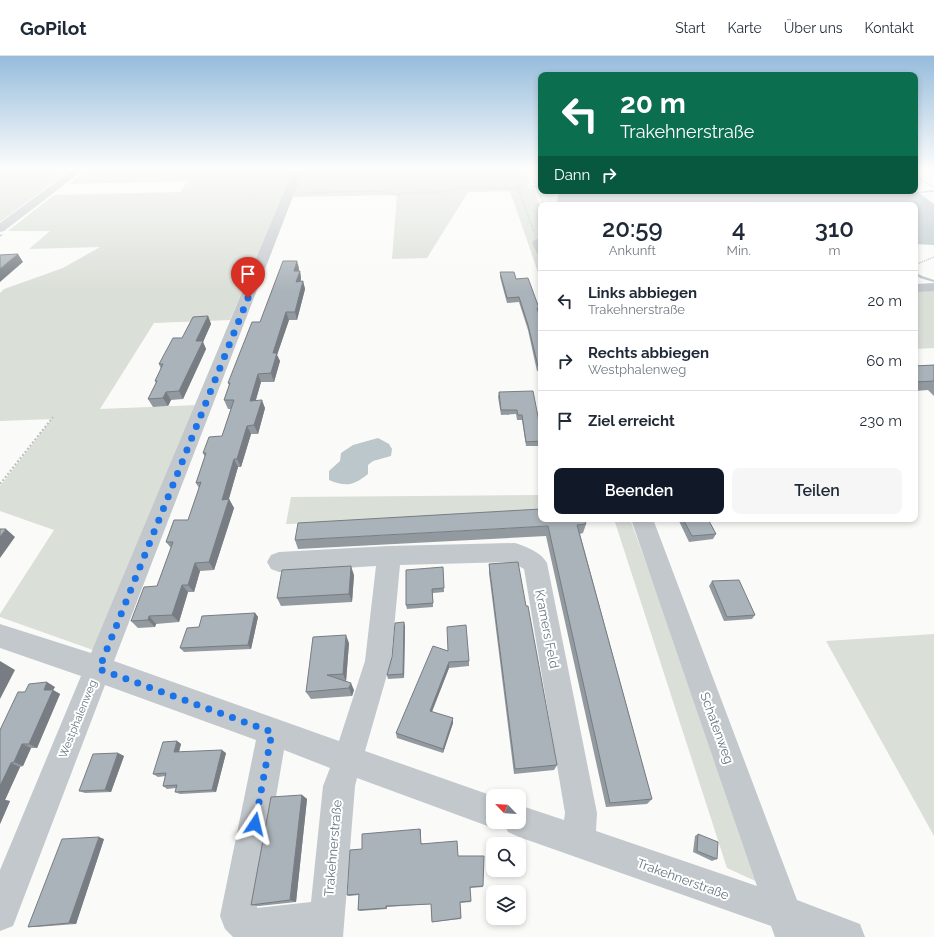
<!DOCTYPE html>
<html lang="de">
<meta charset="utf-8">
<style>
:root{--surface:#fff;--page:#f6f6f7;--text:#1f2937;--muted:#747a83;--line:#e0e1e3;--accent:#111827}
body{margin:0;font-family:Raleway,sans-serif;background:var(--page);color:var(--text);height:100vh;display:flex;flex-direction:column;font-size:15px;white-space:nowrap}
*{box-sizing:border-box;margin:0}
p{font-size:13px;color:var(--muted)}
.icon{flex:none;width:22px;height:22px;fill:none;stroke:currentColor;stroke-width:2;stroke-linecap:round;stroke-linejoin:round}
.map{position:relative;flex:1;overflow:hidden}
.details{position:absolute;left:538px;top:146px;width:380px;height:320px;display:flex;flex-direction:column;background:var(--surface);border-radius:8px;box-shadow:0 2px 6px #0003}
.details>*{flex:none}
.guide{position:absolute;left:538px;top:16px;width:380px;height:122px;border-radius:8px;box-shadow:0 2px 6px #0003;background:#0b6e4f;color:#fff;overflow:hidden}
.needle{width:26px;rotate:295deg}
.fabs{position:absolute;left:486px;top:733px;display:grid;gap:8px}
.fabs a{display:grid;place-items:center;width:40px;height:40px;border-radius:8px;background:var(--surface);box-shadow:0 2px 6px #0003;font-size:20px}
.pin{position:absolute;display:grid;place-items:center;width:34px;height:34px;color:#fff;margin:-41px -17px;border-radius:50% 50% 50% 0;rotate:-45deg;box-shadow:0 0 4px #0007}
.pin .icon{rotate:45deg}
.me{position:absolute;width:44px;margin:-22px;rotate:10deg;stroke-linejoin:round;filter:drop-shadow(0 0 3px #0008)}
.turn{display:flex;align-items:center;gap:14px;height:84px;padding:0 16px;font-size:18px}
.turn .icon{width:52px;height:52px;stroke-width:2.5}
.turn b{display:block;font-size:28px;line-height:34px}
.then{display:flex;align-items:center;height:38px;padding:0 16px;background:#0003;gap:8px;font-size:15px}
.eta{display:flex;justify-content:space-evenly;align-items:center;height:68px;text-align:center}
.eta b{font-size:24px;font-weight:600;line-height:28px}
.action{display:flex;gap:8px;margin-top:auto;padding:8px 16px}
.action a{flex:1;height:46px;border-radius:8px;background:var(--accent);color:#fff;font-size:16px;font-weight:600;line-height:46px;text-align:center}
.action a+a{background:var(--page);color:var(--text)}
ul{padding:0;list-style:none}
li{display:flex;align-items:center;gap:12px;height:60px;padding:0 16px;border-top:1px solid var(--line)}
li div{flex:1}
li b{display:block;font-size:15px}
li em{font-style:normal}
header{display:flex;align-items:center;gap:24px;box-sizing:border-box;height:56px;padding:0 20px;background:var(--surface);border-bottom:1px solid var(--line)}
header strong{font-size:19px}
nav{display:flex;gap:22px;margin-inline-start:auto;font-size:14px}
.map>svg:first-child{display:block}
</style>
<header>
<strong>GoPilot</strong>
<nav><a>Start</a><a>Karte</a><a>Über uns</a><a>Kontakt</a></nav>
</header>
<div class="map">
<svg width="934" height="881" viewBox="0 0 934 881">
<rect width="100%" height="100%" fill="#fafaf8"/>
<path fill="#dadfd7" d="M0,112H73L0,166Z
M89,112H295L230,264L154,267L100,353L198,349L93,594L0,561V558L54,474L0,455V430L52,363L0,365V237L4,233L63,212L100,191L29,193L50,175H8L54,139L180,136L188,125L69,128Z
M304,112H525L531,127L525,131L534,133L541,153V225L510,135L468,136L427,202L392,203L397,139L292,141Z
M934,233V292L915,293V234Z
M541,439V459L286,468L291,441Z
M614,463H630L764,829L727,812Z
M934,578V780L826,585Z"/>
<path fill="#bbc7cb" d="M915,134L934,148V189L915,188V149H556L559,135H915Z
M378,382L389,388L392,393L391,400L373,405L368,409V418C353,430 346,431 329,424V415L340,405L341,397L353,389Z"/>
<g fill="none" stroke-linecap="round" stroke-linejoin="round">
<path fill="#bbc7cb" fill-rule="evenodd" d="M933,134L934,136L919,137L918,136Z
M2,178L3,179L0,181V179Z
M915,216L922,220L934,224V226L920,222L915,218Z"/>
<path stroke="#bbbfc2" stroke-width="1.5" stroke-dasharray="1 1" stroke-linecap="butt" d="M511,112L534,176
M529,112L544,149
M915,120L934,131
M302,137L380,135L396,139L403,137L443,136L461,132H519L536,130
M915,209L934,201"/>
<path stroke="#bbbfc2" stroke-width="2" stroke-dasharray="2 2" stroke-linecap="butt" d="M0,428L53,361"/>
<path fill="#c3c8cc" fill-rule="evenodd" d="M75,112H86L4,175L0,176V167Z
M294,112H304L114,605L339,685L365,605L376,510L279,516L271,513L267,506L271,499L279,496L389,490L515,487C527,491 541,496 547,507L597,757L596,775L757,830L631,463H653L797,844L860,868L865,881H775L771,870L519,781L508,776L504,768L493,772L357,722L355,730L343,881H233L225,873L220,860L256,684L105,629L13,870L0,875V814L81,620L0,592V568L91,597ZM512,506L524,513L565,757L564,764L519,749V766H493V740L365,695L391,605L400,509ZM284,694L330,712L323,730L311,846L257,852Z
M538,183L541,184V198L537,197L532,187L534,184Z
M934,227V235L915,236V228Z"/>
</g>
<path fill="#929a9f" d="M299,212V215H300L301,222V225H303L305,233L297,264H289L277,299L280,305L274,326H261L256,344L265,352L258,378H251L241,411H238L229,443L234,452L214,514L200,515L194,536H188L179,566L156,568L155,571L138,572L131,565L157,530L171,492L166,486L188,464L199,432L196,427L205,401L203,397L222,380L231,353H228L224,344L229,329L228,327L260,266Z
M500,216L516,223L539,252V257L541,266V315H537L528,274L519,246L507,247L500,221Z
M208,260L211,268L203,286L206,293L183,343L171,344L168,350L153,351L148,343L156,327L155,325L161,313L159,308L182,282Z
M934,309V340L928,334L915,335V310Z
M499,336L541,376V390H526L522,364H517L516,358L501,359L498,341Z
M678,463H708L716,478L713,483L689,486Z
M586,468L583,477L580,478L652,743L647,748L606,751L546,480L298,493L295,484Z
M489,508L557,709L554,714L514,718L489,517Z
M443,511L444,536L433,537V551L407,553L406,549Z
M354,519L352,546L281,550L277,542Z
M712,525L755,559L752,563L724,565L709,530Z
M255,557L258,561L251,593L184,596L180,592L199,571Z
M405,570L404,622L388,623L387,619L392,601Z
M349,587L346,625L354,634L352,640L311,643L306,636Z
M448,595L469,605V610L449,612L432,656L453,662V667L443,697L397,682L396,677Z
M55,631L53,634L60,638L37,692H31L23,710L20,711L5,744L10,745L0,768V674L25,636Z
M177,685L181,688L179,696L226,697L216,736L180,738L175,736L176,732L167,733L163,730L166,720L158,721L153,718Z
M118,697L124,700L111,736L85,737L79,735Z
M302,739L307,743L296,846L259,850L251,849Z
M420,773L421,775V787L458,800L483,830V831L470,832L471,846L460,847L461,863L432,866L431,848L387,851V853L360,855L358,854L359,839L349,840L347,839L362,793Z
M698,778L717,803L712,805L693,796L695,780Z
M104,783L76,868L36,871H28Z"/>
<path fill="#777d82" d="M18,198L23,206L0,226V213Z
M297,205L299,212L296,223L294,215Z
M300,215L301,222L298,233L296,226Z
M303,225L305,233L297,264L295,256Z
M286,256L289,264L277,299L280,305L274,326L271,317L273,297Z
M208,260L211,268L203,286L206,293L183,343L179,335L196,285Z
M258,318L261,326L253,353L250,345Z
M166,336L171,344L168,350L163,342Z
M262,344L265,352L258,378L254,369Z
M247,370L251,378L241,411L237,403Z
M234,403L238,411L226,452L222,444Z
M229,443L234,452L214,514L209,506Z
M6,473L15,481L0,502V481Z
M195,507L200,515L194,536L188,529Z
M351,510L354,519L352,546L349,538Z
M182,529L188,536L179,566L172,559Z
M255,557L258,561L251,593L248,589Z
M149,560L156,568L155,571L148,564Z
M404,566L405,570L404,622L403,618Z
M346,579L349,587L346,626L343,618Z
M0,605L15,614L0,643Z
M449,606V612L430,660V655Z
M47,626L55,631L53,634L60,638L37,692L29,688L44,634Z
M351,627L354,634L352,640L349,632Z
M453,662V667L443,697V693Z
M177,685L181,688L178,699L174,696Z
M22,688L31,692L23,710L14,706Z
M222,694L226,697L216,736L212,734Z
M118,697L124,700L111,736L105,734Z
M11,707L20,711L5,744L10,745L0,768V730Z
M302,739L307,743L296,846L290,844Z
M420,773L421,775V789V788Z
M99,781L104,783L76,868L69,867Z"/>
<path fill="#aab3b9" stroke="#777d82" d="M18,198L0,213V199Z
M283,205H297L294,215H300L296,226L303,225L295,256H286L273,297H277L271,317L258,318L250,345L262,344L254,369L247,370L237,403H234L222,444L229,443L209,506L195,507L188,529H182L172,559L149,560L148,564L131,565L144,531L157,530L173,486H166L174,464H188L201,426L196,427L206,397H203L209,381L222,380L234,344H224L230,327H228L252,266H260Z
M500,216H514L516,223L528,222L539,252H537L541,266V310H538L528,269L519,241L507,242Z
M208,260L196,285H203L179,335L166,336L163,342L148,343L157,325H155L163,308H159L173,282H182L193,261Z
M934,309V325L915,326V310Z
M533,335L541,376V385L526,386L522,359H518L517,354H501L499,336Z
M541,453V463H584L586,468L577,469L652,743L610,747L548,470L295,484L298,467Z
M683,463H708L716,478L692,480Z
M0,473H6L0,481Z
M518,506L526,550H528L557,709L515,713L489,508Z
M351,510L349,538L277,542L282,514Z
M443,511L444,532L432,533L433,547L406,549V514Z
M739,524L755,559L727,561L712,525Z
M255,557L248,589L180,592L187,572L199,571L202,560Z
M404,566L403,618L387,619L392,601L395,567Z
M466,569L469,605L449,606L430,655L453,662L443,693L396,677L433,590L448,595L447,571Z
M346,579L343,618L327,619L351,627L349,632L306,636L313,581Z
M47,626L44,634H53L29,688H22L14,706L11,707L0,730V674L18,636H25L29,628Z
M177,685L174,696L222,694L212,734L175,736L177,729L163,730L166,717L153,718L163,686Z
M118,697L105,734L79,735L93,698Z
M302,739L290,844L251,849L271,741Z
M420,773L421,788L457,785L458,800H484L483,830L470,831L471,845L460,846L461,862L432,866L431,848L386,850V852L358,854L359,838L347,839L350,794L362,793V778Z
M698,778L718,786L717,803L697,795Z
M99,781L69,867L28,871L62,783Z"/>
<linearGradient id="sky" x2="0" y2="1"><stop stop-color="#96bcdc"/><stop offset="0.48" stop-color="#fdfdfc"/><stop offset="1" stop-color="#fdfdfc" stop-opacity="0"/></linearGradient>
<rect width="934" height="235" fill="url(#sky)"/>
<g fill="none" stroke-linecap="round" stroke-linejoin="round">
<path stroke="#1a73e8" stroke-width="7" stroke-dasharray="0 12.6" d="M248,242L99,613L272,676L255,768"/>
</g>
<g text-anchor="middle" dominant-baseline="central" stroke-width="4" stroke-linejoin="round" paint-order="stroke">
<g font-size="11" fill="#657683" stroke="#fff">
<text transform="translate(78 663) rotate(-68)">Westphalenweg</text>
</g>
<g font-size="13" fill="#657683" stroke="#fff">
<text transform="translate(547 573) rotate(79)">Kramers Feld</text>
<text transform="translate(717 672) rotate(70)">Schatenweg</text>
<text transform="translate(333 792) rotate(-85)">Trakehnerstraße</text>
<text transform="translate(683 823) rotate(20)">Trakehnerstraße</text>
</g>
</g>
</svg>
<div class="fabs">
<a><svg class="needle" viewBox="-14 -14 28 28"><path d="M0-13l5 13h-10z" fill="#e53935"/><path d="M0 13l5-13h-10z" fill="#747a83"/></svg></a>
<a><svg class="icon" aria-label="search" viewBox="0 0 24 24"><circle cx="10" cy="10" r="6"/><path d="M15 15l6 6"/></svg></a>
<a><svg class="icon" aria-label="layers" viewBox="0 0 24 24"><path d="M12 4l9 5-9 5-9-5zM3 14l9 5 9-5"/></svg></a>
</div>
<div class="pin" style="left:248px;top:242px;background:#d93025"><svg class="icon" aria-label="arrive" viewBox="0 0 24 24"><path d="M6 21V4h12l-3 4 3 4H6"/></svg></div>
<svg class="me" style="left:255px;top:768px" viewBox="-20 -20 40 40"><path d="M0-17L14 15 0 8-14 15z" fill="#1a73e8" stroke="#fff" stroke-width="4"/></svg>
<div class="guide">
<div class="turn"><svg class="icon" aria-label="left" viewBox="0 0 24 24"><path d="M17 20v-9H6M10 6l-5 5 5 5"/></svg><div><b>20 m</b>Trakehnerstraße</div></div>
<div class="then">Dann<svg class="icon" aria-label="right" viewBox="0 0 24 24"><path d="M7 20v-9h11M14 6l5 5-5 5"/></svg></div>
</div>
<section class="details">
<div class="eta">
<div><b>20:59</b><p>Ankunft</p></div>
<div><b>4</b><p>Min.</p></div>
<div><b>310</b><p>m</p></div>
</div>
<ul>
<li><svg class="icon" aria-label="left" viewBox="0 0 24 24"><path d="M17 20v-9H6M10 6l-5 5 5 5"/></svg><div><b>Links abbiegen</b><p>Trakehnerstraße</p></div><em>20 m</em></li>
<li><svg class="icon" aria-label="right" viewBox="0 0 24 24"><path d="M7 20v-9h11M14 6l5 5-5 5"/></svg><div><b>Rechts abbiegen</b><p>Westphalenweg</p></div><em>60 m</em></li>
<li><svg class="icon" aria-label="arrive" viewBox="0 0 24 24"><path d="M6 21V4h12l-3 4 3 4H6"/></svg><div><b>Ziel erreicht</b></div><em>230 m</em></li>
</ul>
<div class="action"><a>Beenden</a><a>Teilen</a></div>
</section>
</div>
